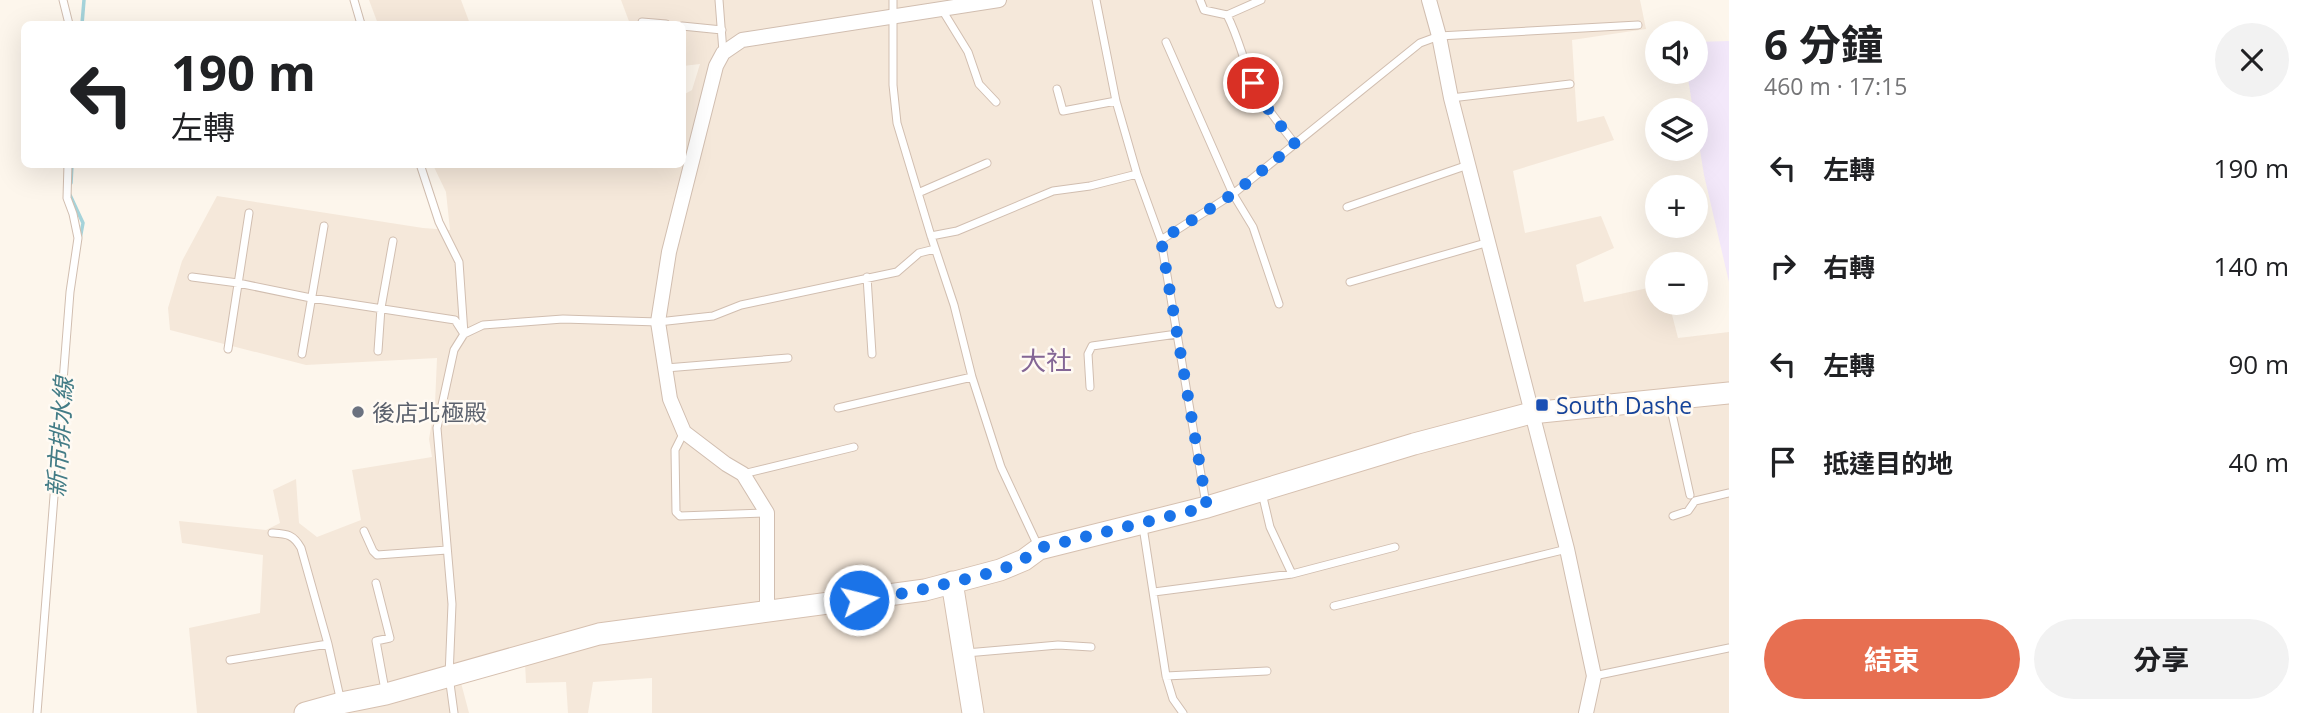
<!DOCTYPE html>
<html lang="zh-TW">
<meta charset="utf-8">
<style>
:root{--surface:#fff;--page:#f2f2f2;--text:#202124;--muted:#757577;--accent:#e76f51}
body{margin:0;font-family:"Open Sans","Noto Sans TC",sans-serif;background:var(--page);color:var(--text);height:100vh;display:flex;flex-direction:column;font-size:26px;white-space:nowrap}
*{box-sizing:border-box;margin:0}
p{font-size:23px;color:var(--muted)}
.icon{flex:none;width:38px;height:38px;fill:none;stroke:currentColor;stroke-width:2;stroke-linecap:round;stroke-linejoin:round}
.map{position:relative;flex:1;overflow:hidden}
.drawer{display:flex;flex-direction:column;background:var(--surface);width:595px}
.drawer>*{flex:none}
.top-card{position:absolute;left:21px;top:21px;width:665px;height:147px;border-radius:10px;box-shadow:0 7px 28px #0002;background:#fff;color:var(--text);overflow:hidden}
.tools{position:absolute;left:1645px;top:21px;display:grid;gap:14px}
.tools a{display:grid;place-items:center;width:63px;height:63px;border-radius:50%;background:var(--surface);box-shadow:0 7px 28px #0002;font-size:35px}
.pin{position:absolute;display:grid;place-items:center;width:60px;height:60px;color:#fff;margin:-30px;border:4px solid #fff;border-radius:50%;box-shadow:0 2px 7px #0007}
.me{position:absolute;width:77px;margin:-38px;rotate:82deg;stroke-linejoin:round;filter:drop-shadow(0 0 5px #0008)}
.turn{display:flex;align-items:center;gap:24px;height:147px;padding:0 35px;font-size:32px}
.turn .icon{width:91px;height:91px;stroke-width:2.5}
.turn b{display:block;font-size:49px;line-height:60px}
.round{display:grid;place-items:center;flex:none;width:74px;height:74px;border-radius:37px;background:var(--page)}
.summary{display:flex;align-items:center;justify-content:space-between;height:119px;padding:0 35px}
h1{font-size:42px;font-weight:700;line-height:52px}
.button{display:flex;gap:14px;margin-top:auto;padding:14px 35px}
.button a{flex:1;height:80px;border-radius:42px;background:var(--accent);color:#fff;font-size:28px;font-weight:700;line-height:80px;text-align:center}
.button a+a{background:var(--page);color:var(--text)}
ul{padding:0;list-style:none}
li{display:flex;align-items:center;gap:21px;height:98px;padding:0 35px}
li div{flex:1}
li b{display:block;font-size:26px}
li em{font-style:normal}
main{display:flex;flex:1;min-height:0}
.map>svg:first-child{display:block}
</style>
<main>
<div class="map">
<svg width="1729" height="713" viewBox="0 0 1729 713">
<rect width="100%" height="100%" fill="#fdf6ec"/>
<path fill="#f5e8da" d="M369,0H461L470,24H378Z
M621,0H1640L1646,29L1572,40L1577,122L1604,116L1614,140L1513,171L1525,233L1601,216L1614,248L1576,265L1584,302L1657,286V303H1669L1678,338L1729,332V713H652V678L593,682L588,713H568L566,682L526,683L525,662L460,679L469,713H197L189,628L260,613L263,555L182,543L179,521L266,530L280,523L273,490L296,479L299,523L317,537L361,520L352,470L432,457L429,439L435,404L437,358L306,365L170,330L168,308L182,261L217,196L423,228L450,230L446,192L433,165L682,164L683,95L692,90L700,64L683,66L682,24H630Z"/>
<path fill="#f3e8fa" d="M1729,41V282L1704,175L1696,126V110H1693L1687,72H1696V42Z"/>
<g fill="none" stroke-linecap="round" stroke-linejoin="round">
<path stroke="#a5d3da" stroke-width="3.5" d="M82,24L84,0
M71,183L72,164
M70,195L83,223L80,239"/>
<g stroke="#d1beb0" stroke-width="9">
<path id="lane" d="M63,0L69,24
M354,0L361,24
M719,0L723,52
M893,0V85L897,123L931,236L954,305L972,377L1001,467L1038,546
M1096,0L1116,101L1137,174L1161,240L1206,504
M1200,0L1204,10L1227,15C1238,36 1243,59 1252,81C1262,104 1280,124 1295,144
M941,8L968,52L979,84L996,102
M1227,15L1261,0
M642,22L666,24
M682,26L722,30
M1166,42L1233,194L1253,227L1279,304
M1057,89L1063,111L1116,101
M1451,98L1570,84
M420,164L439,222L459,262L464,334L454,350L437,428L452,604L449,676L454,713
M918,193L987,163
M1347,207L1468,165
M931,236L957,231L1053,191L1090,186L1137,174
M1161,240L1233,194L1420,43L1439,36L1638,25
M192,277L238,283L311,298L455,320L464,334L483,325L563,319L658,322L713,316L741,305L897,272L919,253L935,249
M867,277L872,354
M1350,282L1489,242
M228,349L249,213
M378,351L381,308L393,241
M302,354L324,226
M666,368L788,358
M1090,387L1088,354L1092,346L1177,334
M1669,400L1690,495
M838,408L972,377
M684,432L675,450L676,512L680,516L766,513
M743,474L854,447
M1262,493L1270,527L1292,574
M1673,516L1688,511L1695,501L1729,493
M1143,527L1166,676L1173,699L1183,713
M364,531L373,551L377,555L447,550
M272,533C287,534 293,534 301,548L328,644L341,702
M376,583L390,638L376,641L385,690
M1154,592L1292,574L1395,547
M1334,606L1567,549
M966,653L1058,645L1091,647
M230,660L328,644
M1166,676L1267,671
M1594,676L1729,648
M37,713L70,292L78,238L73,214L67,198L68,164"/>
</g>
<g stroke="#d1beb0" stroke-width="16">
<path id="street" d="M1429,0L1439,36L1451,98L1567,549L1594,676L1586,713
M767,611V513L743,474L726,464L684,432L670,399L658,322L669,252L716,66L723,53L742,40L999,0"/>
</g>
<g stroke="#d6c0b0" stroke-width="23">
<path id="secondary" d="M952,582L973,713
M305,713L341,703L386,694L599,634L925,590L1000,570L1024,560L1039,549L1207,507L1414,444L1531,413L1729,393"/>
</g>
<use href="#lane" stroke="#fff" stroke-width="7"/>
<use href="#street" stroke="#fff" stroke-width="14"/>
<use href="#secondary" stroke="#fff" stroke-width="21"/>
</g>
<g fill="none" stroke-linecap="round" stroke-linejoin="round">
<path stroke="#1a73e8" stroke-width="12" stroke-dasharray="0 21.6" d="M859,600C890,596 919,591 949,583C981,575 1014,570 1039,548L1207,507L1161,240L1233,194L1295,144L1270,112L1253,83"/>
</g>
<rect fill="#1a4fb4" stroke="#fffaf3" stroke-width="2.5" x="1535" y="398" width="14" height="14" rx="3.5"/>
<circle fill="#6b7280" stroke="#fffaf3" stroke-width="2.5" cx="358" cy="412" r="7"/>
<g text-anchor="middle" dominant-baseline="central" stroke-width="5" stroke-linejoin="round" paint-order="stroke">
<g font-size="23" fill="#164399" stroke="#fffaf3" text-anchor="start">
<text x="1556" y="405">South Dashe</text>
</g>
<g font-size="23" fill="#5b616d" stroke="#fffaf3" text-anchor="start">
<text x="372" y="412">後店北極殿</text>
</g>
<g font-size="24" font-style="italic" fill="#437c86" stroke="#fffaf3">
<text transform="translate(59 437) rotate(-86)">新市排水線</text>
</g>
<g font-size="26" fill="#846695" stroke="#fffaf3">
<text x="1046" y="360">大社</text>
</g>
</g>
</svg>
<div class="tools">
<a><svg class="icon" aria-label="sound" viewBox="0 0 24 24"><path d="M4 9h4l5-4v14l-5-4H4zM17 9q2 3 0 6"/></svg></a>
<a><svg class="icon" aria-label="layers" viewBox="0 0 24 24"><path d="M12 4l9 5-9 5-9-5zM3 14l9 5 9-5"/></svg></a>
<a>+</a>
<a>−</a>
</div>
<div class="pin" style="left:1253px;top:83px;background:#d93025"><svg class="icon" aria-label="arrive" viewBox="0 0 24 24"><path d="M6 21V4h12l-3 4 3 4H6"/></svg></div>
<svg class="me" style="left:859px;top:600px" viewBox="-20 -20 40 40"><circle r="17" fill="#1a73e8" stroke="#fff" stroke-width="3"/><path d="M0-11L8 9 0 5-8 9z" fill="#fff"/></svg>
<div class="top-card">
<div class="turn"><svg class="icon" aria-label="left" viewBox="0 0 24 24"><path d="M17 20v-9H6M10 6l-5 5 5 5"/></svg><div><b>190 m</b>左轉</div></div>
</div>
</div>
<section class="drawer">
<div class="summary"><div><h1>6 分鐘</h1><p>460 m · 17:15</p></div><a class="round"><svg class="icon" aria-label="close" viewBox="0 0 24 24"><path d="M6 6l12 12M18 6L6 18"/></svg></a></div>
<ul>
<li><svg class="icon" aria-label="left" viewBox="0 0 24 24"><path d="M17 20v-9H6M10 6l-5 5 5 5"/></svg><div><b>左轉</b></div><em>190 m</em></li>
<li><svg class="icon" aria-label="right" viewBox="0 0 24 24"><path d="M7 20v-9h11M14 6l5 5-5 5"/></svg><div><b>右轉</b></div><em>140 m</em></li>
<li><svg class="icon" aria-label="left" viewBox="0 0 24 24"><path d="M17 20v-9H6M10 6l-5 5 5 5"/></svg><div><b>左轉</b></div><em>90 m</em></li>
<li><svg class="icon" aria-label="arrive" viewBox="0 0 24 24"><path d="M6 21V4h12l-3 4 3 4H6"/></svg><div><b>抵達目的地</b></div><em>40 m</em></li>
</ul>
<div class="button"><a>結束</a><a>分享</a></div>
</section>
</main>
